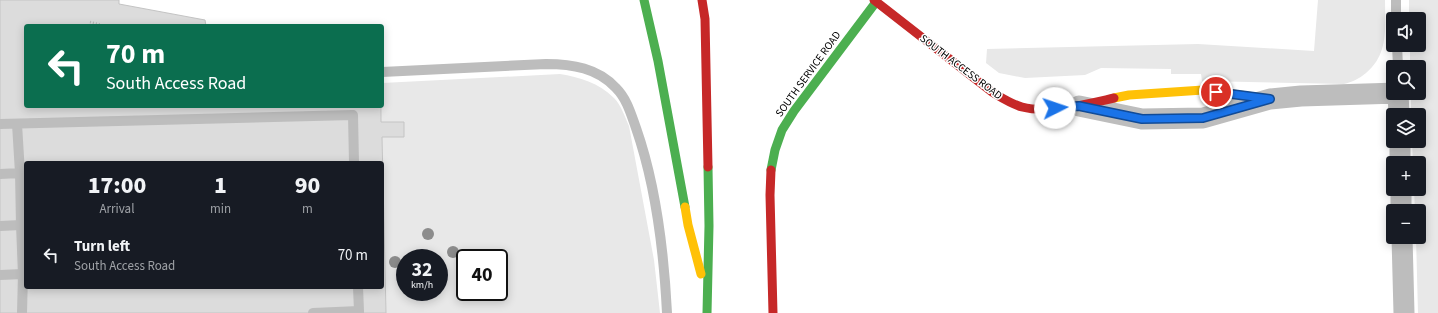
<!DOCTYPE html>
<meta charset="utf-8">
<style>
:root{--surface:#171b24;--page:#20242c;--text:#f1f3f6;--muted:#9ea1a6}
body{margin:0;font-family:"Source Sans 3",sans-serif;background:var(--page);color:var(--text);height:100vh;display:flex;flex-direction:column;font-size:15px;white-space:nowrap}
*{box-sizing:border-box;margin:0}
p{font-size:13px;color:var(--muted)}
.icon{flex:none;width:22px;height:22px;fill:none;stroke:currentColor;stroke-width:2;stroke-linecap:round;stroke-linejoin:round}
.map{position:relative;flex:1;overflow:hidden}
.sheet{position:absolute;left:24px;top:161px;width:360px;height:128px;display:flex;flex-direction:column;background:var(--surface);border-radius:4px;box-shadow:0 2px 10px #0003}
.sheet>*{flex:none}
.top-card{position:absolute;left:24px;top:24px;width:360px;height:84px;border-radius:4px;box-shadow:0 2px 10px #0003;background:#0b6e4f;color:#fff;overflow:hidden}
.tools{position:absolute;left:1386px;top:12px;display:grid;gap:8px}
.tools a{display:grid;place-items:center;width:40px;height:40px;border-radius:4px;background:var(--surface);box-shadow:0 2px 10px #0003;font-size:20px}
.speed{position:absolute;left:396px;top:249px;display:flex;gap:8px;font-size:20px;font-weight:700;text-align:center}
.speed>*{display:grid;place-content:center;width:52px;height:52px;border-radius:50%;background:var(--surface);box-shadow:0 2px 10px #0003;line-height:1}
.speed small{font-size:10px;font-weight:400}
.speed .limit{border:2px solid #111;border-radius:6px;background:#fff;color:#111}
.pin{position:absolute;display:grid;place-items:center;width:34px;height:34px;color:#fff;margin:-17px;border:2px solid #fff;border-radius:50%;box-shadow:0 1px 4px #0007}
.me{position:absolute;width:44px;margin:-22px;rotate:86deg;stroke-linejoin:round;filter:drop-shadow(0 0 3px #0008)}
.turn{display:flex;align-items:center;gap:14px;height:84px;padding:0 16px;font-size:18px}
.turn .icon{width:52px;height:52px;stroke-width:2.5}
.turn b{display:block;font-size:28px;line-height:34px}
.eta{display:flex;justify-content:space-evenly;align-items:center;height:68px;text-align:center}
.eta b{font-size:24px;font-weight:800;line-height:28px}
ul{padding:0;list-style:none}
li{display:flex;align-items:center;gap:12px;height:52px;padding:0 16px}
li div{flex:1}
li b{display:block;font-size:15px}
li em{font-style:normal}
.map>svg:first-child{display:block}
</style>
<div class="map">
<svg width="1438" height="313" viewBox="0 0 1438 313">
<rect width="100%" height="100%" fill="#fff"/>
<path fill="#e8e8e8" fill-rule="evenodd" d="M1318,0H1385C1385,27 1389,54 1366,73C1359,79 1352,82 1344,84L1202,81L1201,74H1171V69L1101,68L1085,75L1025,78L999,73L986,63L987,49L1198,44L1314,51Z
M1409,0H1438V313H1418L1416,237H1419V211H1415L1414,189H1419V163H1413L1412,142L1421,141L1422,135H1419V115H1411V93H1419V67H1410V45H1419V19H1409Z
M560,74C579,77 599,83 614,98C621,105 625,117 629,126L654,260L660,313H386L382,137H404V123L381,122L382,83ZM405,258H439V292H405ZM465,258H499V292H465Z"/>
<path fill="#dcdcdc" stroke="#c4c4c4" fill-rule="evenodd" d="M0,0H119V4L205,20L206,26H26V106H381V122H404V137H382L386,313H0ZM26,163H382V287H26Z"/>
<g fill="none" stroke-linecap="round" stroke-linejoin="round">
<path stroke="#b8b8b8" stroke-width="2.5" stroke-dasharray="1 2" stroke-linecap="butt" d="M90,22L105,26"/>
<path stroke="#bdbdbd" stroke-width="10" d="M1396,0V19
M1397,45L1398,67
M382,72L546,64C572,64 598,68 616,88C627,99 631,114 636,128C656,185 664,253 667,313
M0,124L353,115L354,163
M26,173H20L21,225H26
M0,174L20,173L17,124
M0,226L21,225L23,274L0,275
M358,287L359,311
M22,313L23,274H26
M313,313L359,311V313"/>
<path stroke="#bdbdbd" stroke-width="21" d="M1079,106L1142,119L1203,118L1270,99L1301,96L1398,93L1399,115
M1400,141V163
M1401,189V211
M1402,237L1404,313"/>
<path stroke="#4caf50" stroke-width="9" d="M644,0L658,61L685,207
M771,170L775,150L782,130L794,111L876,2
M707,313L709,226L708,167"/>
<path stroke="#ffc107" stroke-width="9" d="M1114,98L1129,95L1203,90L1270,99
M685,207L688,225L701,274"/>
<path stroke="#c62828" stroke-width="9" d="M702,0L705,19L708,167
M874,0L992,92C1002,98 1011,104 1022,107C1049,114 1087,104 1114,98
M771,170L770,195L773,313"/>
</g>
<g fill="#8c8c8c">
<circle cx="428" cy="234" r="6"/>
<circle cx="453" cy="252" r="6"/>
<circle cx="395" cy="262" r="6"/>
</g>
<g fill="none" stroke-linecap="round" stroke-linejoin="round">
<g stroke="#114b97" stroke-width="10">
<path id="route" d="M1055,108L1079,106L1142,119L1203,118L1270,99L1216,92"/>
</g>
<use href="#route" stroke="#1a73e8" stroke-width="7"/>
</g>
<g text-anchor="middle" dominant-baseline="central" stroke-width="3" stroke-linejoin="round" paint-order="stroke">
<g font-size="11" fill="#000" stroke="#fff">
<text transform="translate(961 67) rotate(37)">SOUTH ACCESS ROAD</text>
<text transform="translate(808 74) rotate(-54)">SOUTH SERVICE ROAD</text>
</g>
</g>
</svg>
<div class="tools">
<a><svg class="icon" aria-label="sound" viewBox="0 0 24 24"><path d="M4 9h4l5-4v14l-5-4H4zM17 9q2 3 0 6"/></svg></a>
<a><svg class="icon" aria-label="search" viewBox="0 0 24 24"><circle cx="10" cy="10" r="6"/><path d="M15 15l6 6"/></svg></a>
<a><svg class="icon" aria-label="layers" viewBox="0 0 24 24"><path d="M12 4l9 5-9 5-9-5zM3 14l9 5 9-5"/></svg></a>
<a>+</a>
<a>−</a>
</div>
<div class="speed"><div>32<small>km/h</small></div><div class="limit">40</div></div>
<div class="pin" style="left:1216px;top:92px;background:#d93025"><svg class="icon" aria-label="arrive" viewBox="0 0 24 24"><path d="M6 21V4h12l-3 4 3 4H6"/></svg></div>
<svg class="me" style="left:1055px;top:108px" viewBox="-20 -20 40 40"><circle r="19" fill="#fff"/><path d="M0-13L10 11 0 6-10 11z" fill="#1a73e8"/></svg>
<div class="top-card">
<div class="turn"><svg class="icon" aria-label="left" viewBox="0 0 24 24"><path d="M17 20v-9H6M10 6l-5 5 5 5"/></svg><div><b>70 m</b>South Access Road</div></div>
</div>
<section class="sheet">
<div class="eta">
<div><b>17:00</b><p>Arrival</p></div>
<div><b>1</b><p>min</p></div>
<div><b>90</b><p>m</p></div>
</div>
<ul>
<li><svg class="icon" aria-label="left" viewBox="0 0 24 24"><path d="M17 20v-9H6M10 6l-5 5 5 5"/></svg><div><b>Turn left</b><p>South Access Road</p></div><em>70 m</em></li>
</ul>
</section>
</div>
